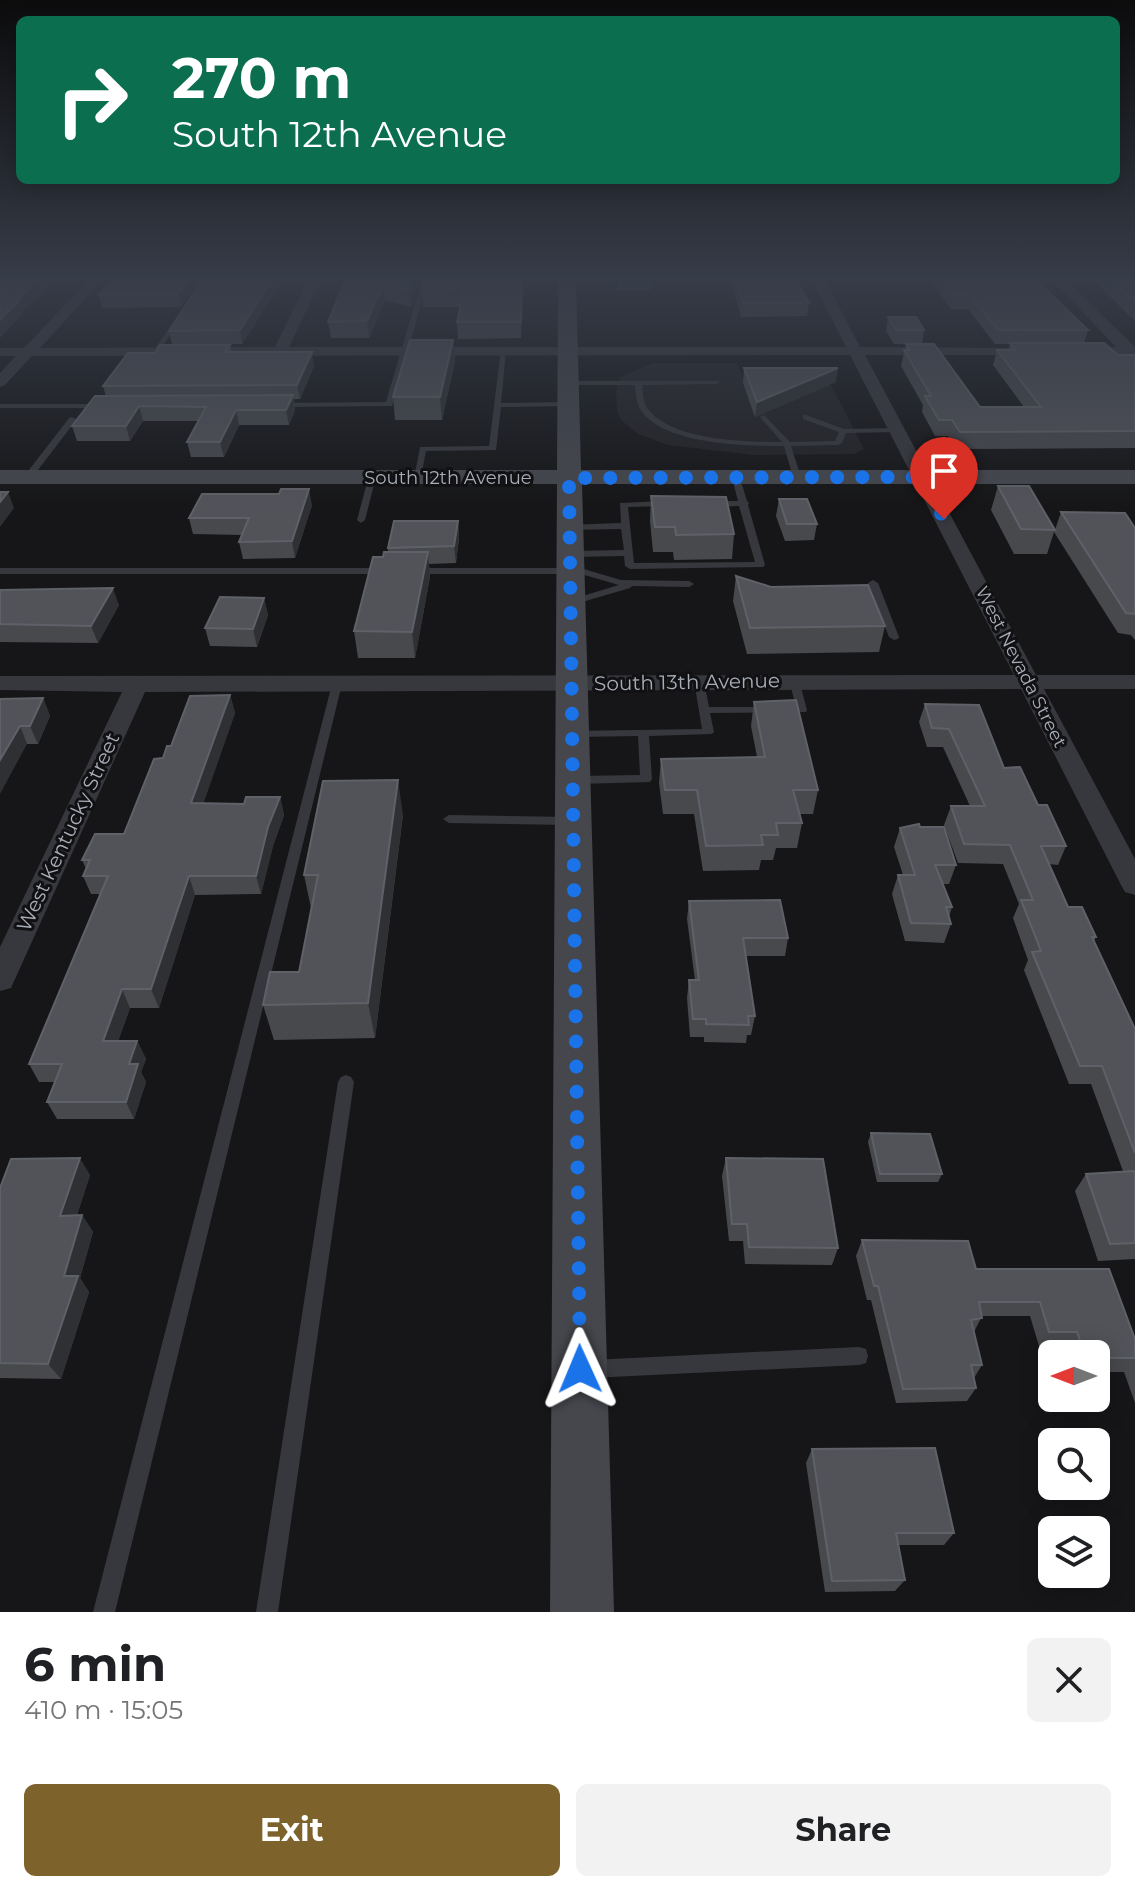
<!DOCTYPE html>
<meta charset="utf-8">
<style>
:root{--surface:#fff;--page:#f2f2f2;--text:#202124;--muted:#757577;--accent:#7e622b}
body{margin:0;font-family:Montserrat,sans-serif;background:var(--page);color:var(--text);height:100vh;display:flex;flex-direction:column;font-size:30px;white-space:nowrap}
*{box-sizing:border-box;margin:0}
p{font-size:26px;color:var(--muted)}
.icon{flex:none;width:44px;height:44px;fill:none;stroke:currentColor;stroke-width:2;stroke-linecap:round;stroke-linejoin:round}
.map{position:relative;height:1612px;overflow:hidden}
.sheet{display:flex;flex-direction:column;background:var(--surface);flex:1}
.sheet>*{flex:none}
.guide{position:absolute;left:16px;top:16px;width:1104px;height:168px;border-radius:12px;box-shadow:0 4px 20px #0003;background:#0b6e4f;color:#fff;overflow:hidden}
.needle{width:52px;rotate:270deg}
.fabs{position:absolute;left:1038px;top:1340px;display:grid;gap:16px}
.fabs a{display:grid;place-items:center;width:72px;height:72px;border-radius:12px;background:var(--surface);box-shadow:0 4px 20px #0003;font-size:40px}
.pin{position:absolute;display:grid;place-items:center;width:68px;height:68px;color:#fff;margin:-82px -34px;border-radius:50% 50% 50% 0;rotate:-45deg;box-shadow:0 0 8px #0007}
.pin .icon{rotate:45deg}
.me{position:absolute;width:88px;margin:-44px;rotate:359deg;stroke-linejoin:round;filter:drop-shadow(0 0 6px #0008)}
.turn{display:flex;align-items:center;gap:28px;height:168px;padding:0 24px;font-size:36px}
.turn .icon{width:104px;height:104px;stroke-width:2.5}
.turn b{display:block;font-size:56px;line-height:68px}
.round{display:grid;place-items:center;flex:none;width:84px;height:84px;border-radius:12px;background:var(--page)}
.overview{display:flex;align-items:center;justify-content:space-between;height:136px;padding:0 24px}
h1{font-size:48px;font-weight:700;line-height:60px}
.button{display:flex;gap:16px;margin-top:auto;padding:16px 24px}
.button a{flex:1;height:92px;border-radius:12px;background:var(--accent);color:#fff;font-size:32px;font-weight:700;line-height:92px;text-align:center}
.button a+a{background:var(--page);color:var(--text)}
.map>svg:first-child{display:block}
</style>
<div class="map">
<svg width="1135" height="1612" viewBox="0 0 1135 1612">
<rect width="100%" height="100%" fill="#161618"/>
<path fill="#222225" d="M654,363H737L742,378L827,377L864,449L854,454L753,455L668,445L638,434L621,420L617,410L616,392L620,377Z"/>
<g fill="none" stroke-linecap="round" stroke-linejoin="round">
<path fill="#37383d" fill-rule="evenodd" d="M422,280H428L392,406L278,407V403H281L386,402Z
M564,280H587L567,283Z
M177,318L182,319L157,353H153L152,352Z
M501,350L506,351L501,403L568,402L572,404L568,406L501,407L496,450L426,451L421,477L414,479L420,447L489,446Z
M718,381L720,382L716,384L642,385C643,392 643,403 648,409C672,441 746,442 782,442L760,417L764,415L790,442L835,441L839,432L803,419V415H806L844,429L897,428L901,430L897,432L846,433L842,443L838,445L791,446L801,477L797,479L793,477L784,446C747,446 662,445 640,409C636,402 636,393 635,385H568L564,383L568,381Z
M0,404H103L107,406L103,408H0Z
M70,417L77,419L31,479H25V475Z
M369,475L376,477L365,520L361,523L357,520Z
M733,476L740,478L747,501L749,503L748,505L765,565L763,567L630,569L625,566L624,556L570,557L565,554L570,551L624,550L621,529L569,530L565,527L566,525L621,523L620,503L664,501L667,502V506L628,507L634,563L755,562L739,506L715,507L711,504L715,501H738L732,478Z
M570,565L621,580L689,581L694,584L689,587L632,586L630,588L572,605L567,602L569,600L619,585L574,572L570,574H415L410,571L415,568H566Z
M0,568H385L390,571L385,574H0Z
M873,580L878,583L899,637L898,639L894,640L889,637L868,583Z
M794,677L799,680L807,710L806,712L710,713L714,732L712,734L649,736L652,779L650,782L576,784L570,780L576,776L640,775L638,736L575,737L571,735L569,733L571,731L702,729L694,681L699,678L704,681L709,707H796L789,680Z
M337,681L342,684L115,1612H93L332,684Z
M449,815L570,817L576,821L570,825L449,823L443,819Z
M346,1075L351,1077L354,1082L278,1612H256L338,1082L341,1077Z
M859,1347L866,1349L868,1356L866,1363L859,1365L591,1378L584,1376L582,1369L584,1362L591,1360Z"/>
<path fill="#37383d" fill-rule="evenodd" d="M89,280H102L40,348L275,347L308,280H321L289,347H846L812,280H825L860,347L1037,348V354L1032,355H865L1036,675H1135V689H1044L1135,859V895L1125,892L1121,885L1021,689L145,692L15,979L11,988L0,991V947L122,692L0,690V676L1014,675L850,355L32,356L5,385L0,387V373L16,356H0V348H24Z
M1052,280H1066L1135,347V355L1075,354V348L1080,347H1116Z"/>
<path fill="#45474d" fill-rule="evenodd" d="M558,280H576L581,470H1135V484H582L614,1612H550L557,484H0V470H557Z"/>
</g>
<path fill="#47494d" d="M200,280L181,307L102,308L99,295Z
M283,280L242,344H172L169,331Z
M345,280H419L411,307L385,300L369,338H331L328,322Z
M523,280L521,338L458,339L457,322L460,307H423L422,291Z
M617,280H653L652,290H618Z
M731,280H796L809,303L807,316L741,317Z
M930,280H1036L1088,330L1084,343L1118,355H1135V448L955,449L948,436H935L922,412L923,405L901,366L906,344H894L886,331L888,317L924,330L922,344L980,407H1024L993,365L997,350H1008L1010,344H995L968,309H951Z
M1093,280H1135V321Z
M453,340L455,361L442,420H395L393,397Z
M230,345L232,352L314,366L300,399H294L295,410L289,425H239L224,457H191L187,442L198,421H143L130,441H77L72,426L106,396L103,386L155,353Z
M744,368L836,382L755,417L743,383Z
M998,486L1055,530L1061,512L1135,528V640L1131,635L1118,633L1054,532L1047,554H1014L991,510Z
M651,496L734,534L732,559L674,560L673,552H653L650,521Z
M779,499L817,524L814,540L785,541L776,516Z
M312,505L295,558L243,559L239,542L242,535L193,534L189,518Z
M458,521L459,538L456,563L429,564L430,577L415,658H358L354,631L383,557L388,552V548Z
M736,576L885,626L879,652L747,654L733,601Z
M0,590L119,605L98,643L0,642Z
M264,598L268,615L257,647L210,646L205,628Z
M230,695L235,713L203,803L244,804L280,797L284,815L273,846L261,894L195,895L159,1008H130L118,1041H137L146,1059L141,1072L146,1082L134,1119H57L47,1102L55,1082H39L29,1064L101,894H91L83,876L86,869L82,860L124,834L163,758L171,746Z
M43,698L50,716L38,744H27L0,699Z
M754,702L818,790L813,814H800L802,823L797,848H776L773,860H761L759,870L703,871L694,814H663L659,783L661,759L757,757L751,726Z
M925,704L1004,768L1038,805L1066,846L1058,865L1049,864L1068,907L1096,937L1094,941L1135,1029V1259L1098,1261L1075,1191L1086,1174L1123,1171L1091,1084H1069L1024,970L1028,960L1013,918L1019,904L1003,864L958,863L944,825L951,806H970L943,747H927L919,722Z
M403,815L375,1038L274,1040L263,1005L299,972L311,908L304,875Z
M920,827L956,865L949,884H943L952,907L949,917L951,924L944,943L905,941L892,894L898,875H903L894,847L900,828Z
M689,901L788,938L785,956H746L755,1016L751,1035H747L746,1043L704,1042V1037H690L687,998L689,980H695L687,919Z
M871,1133L942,1174L938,1182H877L868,1142Z
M726,1158L838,1248L832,1265L745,1264L743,1241H729L722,1176Z
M90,1175L77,1215H82L93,1232L80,1278L89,1292L61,1379L0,1378V1188Z
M862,1240L976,1269L1135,1339V1403L1124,1372H1096V1354H1069L1066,1346H1039L1030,1316H982L974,1332L982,1365L974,1378L976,1388L967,1401L896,1403L871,1300H867L856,1256Z
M812,1449L954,1533L944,1545H898L905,1580L895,1591L825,1592L806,1463Z"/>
<path fill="#2f3033" d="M39,280H57L22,312L23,314L0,338V320L16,301Z
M188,280H200L181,307L178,294Z
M272,280H283L242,344L240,330Z
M413,280H419L411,307L409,291Z
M522,280L523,281L521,338V322Z
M383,285L385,300L369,338L367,321Z
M453,340L455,361L442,420L440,397Z
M312,352L314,366L300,399L297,385Z
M838,368L836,382L755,417L757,402Z
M293,395L295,410L289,425L286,410Z
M139,406L143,421L130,441L126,426Z
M236,410L239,425L224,457L220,442Z
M309,489L312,505L295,558L292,541Z
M8,492L14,508L0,527V502Z
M458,521L459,538L456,563L454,546Z
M428,552L430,577L415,658L412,632Z
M113,588L119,605L98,643L91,626Z
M264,598L268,615L257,647L253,629Z
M230,695L235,713L197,822L191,803Z
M43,698L50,716L38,744L30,726Z
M20,726L27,744L0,794V760Z
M398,780L403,815L375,1038L368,1003Z
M280,797L284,815L273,846L261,894L256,876L268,827Z
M189,876L195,895L159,1008L151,989Z
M122,989L130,1008L112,1059L103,1041Z
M137,1041L146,1059L141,1072L146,1082L134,1119L126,1102L129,1064Z
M80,1158L90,1175L71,1233L60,1216Z
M82,1215L93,1232L80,1278L89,1292L61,1379L48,1364L64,1276Z"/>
<path fill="#525359" stroke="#5f6168" stroke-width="2" d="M0,280H39L16,301H19L0,320Z
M111,280H188L178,294L99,295Z
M202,280H272L240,330L169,331Z
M345,280H413L409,291L383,285L367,321L328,322Z
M425,280H522L521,322H457L464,290L422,291Z
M736,280H796L809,303H743Z
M942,280H1036L1088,330H998L971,296H954Z
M1112,280H1135V302Z
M888,317H916L924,330H896Z
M410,340H453L440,397H393Z
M1010,343H1104L1118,355H1135V431L960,432L952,420H939L925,396H931L904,350H910L906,344H934L980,407H1041L997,350H1015Z
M160,345H230L225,352H312L297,385L103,386L128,353H155Z
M744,368H838L757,402Z
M293,395L286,410H236L220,442H187L206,407L139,406L126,426H72L95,396Z
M998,486H1029L1055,530L1021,529Z
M281,489H309L292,541L239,542L249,518H189L202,494H279Z
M0,492H8L0,502Z
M651,496L726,497L734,534L676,535L675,527H655Z
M779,499H807L817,524H787Z
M1061,512L1125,513L1135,528V614L1126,613Z
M394,521H458L454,546L388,548Z
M384,552H428L412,632L354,631L373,557H383Z
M736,576L771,587L868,585L885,626L750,628Z
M113,588L91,626L0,624V590Z
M220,597L264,598L253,629L205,628Z
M230,695L191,803L244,804L246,797H280L268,827L256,876H189L151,989H122L103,1041H137L129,1064H138L126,1102H47L62,1064H29L108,876H83L90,860H82L95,834H124L154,759L163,758L167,746H171L190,696Z
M43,698L30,726H20L0,760V699Z
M796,700L818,790H793L802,823H776L778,835H761L763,845L706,846L697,790H665L661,759L765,757L754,702Z
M925,704L979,705L1004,768L1020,767L1038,805H1047L1066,846H1041L1068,907H1082L1096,937H1092L1135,1029V1153L1102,1066H1080L1032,952L1041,951L1021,900H1033L1010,845L964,844L951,806H985L949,729L932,728Z
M398,780L368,1003L263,1005L270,972H299L318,875H304L323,781Z
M919,824L920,827H944L956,865H935L952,907H946L951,924L911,923L898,875H915L900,828Z
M780,900L788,938H743L755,1016H748L749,1025L706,1024V1019H693L689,980H699L689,901Z
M871,1133L930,1134L942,1174H880Z
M80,1158L60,1216L82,1215L64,1276H78L48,1364L0,1363V1188L11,1159Z
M726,1158L823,1159L838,1248L749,1247L747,1224H732Z
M1135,1171V1243L1110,1244L1086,1174Z
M862,1240L968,1241L976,1269H1109L1135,1339V1358H1096V1354H1085L1077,1332H1049L1040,1302H979L982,1318L971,1320L982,1365H971L976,1388L903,1389L878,1286H874Z
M935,1448L954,1533H896L905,1580L832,1581L812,1449Z"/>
<linearGradient id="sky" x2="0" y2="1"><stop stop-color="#0c0c0d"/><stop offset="0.55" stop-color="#363c48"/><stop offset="1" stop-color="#363c48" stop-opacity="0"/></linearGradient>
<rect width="1135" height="506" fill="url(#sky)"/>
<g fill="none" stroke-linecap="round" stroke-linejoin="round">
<path stroke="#1a73e8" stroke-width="14" stroke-dasharray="0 25.2" d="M580,1369L569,478L922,477L944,519"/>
</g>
<g text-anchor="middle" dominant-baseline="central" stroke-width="6" stroke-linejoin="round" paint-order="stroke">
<g font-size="18" fill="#a8adb8" stroke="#111113">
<text x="448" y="478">South 12th Avenue</text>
<text transform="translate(1021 667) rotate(63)">West Nevada Street</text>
</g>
<g font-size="20" fill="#a8adb8" stroke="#111113">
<text transform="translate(687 682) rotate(-1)">South 13th Avenue</text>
<text transform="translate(68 832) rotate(-65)">West Kentucky Street</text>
</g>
</g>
</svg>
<div class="fabs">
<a><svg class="needle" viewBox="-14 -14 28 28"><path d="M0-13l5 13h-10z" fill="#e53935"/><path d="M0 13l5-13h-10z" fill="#757577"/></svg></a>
<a><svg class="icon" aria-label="search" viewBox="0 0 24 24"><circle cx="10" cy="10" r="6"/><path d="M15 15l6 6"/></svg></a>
<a><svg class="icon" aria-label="layers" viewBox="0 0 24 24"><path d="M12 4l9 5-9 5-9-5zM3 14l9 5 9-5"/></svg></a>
</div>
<div class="pin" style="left:944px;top:519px;background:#d93025"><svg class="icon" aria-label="arrive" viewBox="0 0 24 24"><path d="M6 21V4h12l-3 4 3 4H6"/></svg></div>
<svg class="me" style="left:580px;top:1369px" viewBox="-20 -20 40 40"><path d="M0-17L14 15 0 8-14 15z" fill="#1a73e8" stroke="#fff" stroke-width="4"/></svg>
<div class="guide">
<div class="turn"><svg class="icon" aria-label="right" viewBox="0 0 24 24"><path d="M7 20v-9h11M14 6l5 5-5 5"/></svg><div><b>270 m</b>South 12th Avenue</div></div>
</div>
</div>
<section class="sheet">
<div class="overview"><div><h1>6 min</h1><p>410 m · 15:05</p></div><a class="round"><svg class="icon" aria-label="close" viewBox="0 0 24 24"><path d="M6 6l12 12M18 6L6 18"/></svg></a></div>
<div class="button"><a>Exit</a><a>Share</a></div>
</section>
